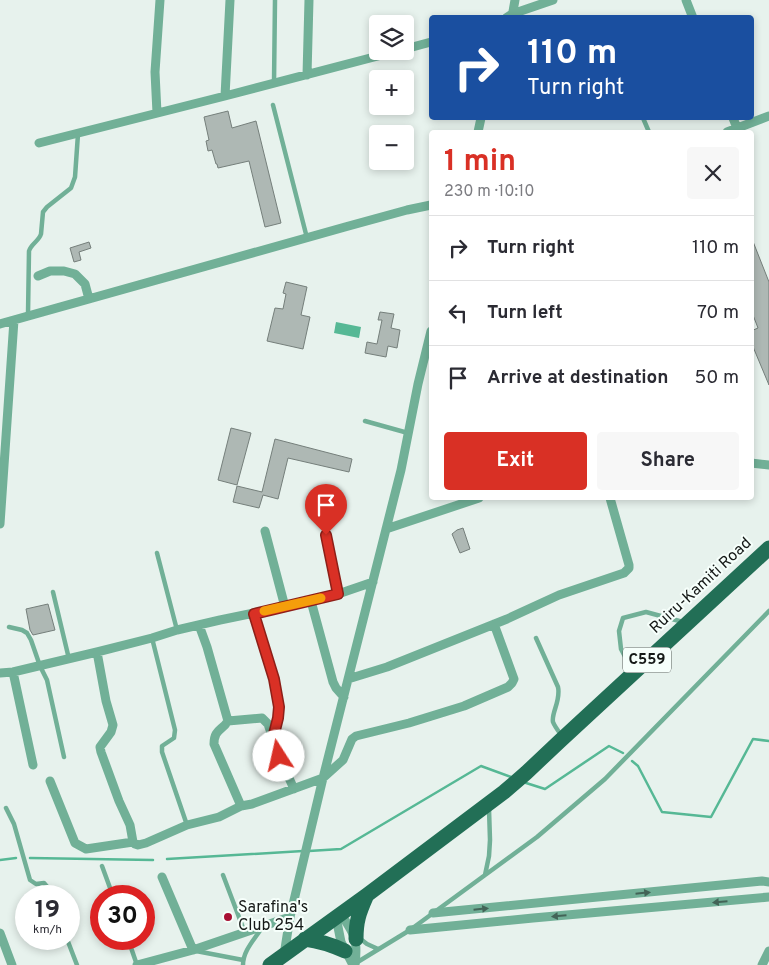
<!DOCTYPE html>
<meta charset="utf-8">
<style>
:root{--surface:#fff;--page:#f7f7f7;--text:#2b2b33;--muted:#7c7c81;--line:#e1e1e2;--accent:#d93025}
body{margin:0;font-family:Overpass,sans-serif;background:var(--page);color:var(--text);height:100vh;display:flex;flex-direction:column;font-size:19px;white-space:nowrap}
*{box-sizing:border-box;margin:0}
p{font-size:16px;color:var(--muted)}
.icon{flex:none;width:28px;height:28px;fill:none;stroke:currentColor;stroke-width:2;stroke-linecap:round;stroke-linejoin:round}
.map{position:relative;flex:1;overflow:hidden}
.sheet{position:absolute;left:429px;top:130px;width:325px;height:370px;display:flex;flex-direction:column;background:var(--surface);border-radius:5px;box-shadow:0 2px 8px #0003}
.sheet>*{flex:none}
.banner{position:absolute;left:429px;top:15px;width:325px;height:105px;border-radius:5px;box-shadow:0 2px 8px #0003;background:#1a4fa0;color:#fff;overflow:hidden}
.buttons{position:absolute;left:369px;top:15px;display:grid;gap:10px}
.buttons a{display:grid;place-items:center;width:45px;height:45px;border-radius:5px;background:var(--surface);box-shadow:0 2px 8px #0003;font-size:25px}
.speed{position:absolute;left:15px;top:885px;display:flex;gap:10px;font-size:25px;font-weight:700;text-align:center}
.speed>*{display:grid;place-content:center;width:65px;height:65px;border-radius:50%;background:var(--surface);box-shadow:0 2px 8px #0003;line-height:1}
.speed small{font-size:12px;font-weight:400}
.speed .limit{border:8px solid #d22;background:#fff;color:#111}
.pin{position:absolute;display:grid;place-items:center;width:42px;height:42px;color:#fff;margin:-51px -21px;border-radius:50% 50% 50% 0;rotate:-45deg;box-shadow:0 0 5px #0007}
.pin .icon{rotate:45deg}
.me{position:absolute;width:55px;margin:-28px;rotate:350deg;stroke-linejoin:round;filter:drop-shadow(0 0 4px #0008)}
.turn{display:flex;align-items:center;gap:18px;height:105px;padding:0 15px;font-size:22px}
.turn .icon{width:65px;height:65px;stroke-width:2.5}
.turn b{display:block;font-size:35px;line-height:42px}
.round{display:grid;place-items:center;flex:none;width:52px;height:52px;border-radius:5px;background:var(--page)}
.summary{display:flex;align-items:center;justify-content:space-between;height:85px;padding:0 15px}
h1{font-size:30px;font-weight:700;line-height:38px;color:var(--accent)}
.action{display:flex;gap:10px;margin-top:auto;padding:10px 15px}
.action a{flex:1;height:58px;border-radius:5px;background:var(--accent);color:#fff;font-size:20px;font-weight:700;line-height:58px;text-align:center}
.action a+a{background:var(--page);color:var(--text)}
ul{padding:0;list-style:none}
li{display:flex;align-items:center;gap:15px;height:65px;padding:0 15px;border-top:1px solid var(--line)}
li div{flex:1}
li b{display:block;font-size:19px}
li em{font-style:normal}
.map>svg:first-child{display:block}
</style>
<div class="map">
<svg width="769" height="965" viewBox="0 0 769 965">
<rect width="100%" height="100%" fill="#e7f2ed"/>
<path fill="#56b895" d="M336,322L361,327L359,338L334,333Z"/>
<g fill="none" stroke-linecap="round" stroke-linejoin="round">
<path stroke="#56b895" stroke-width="2.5" d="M632,761L638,766L662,812L711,817L753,739L769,741
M523,782L545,789L609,746L623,753
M309,851L341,849L481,766L511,777
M30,858L153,860
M167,859L303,851
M0,860L16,858"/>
</g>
<path fill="#aeb8b4" stroke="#757f7b" d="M228,111L232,128L256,121L281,223L265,227L249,161L218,168L217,164H216L212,150L208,151L206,141L209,140L204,117Z
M752,239L769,282V385L751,342V331L758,328L751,310Z
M89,242L91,248L79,252L81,260L74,262L70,248Z
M286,282L307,287L301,315L310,317L303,349L267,341L275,308L283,309L286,294L283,293Z
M380,312L394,314L391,328L400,330L397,348L388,346L386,357L365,353L367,342L377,344L382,320H378Z
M231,428L251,433L237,485L218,480Z
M275,439L352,459L349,472L288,458L278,499L263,495L259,508L233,502L237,486L262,492Z
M463,528L470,549L460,553L452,534L457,530Z
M48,604L55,630L33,635L30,630L26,609Z"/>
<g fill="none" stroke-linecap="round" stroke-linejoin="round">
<path stroke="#71b097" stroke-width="4.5" d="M274,83L275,0
M273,105L307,238
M643,118L649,132
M28,315L29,251C31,244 39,241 41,234L43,212L47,207L71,188L75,177L78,134
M365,421L408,433
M322,520L338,594
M157,553L177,630
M53,592L69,659
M9,627L22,630L27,633L31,640L40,666L47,680L64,757
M152,638L175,730L174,738L162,746V752L187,825
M536,638L558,687C561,701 551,713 553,722C555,727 559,732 562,736
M632,670L621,649L619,631L623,618L646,612L683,622
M6,808L14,824L30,880L36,884L44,883L49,889L52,896
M102,866L113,896
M223,875L245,933
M485,875L489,856L490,840L489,809
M358,937L367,944L378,949
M67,939L77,965
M128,939L137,965
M196,951L243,960
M356,963L410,930L537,837L605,779L769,611
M243,965C243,951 254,940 261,929"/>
<path stroke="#71b097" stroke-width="9" d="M686,0L693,18
M512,17L515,0
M506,18L512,14L553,0
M405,49L431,42
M307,75L309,0
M225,96L230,0
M157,113L155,72L160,0
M733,118L737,128
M478,132L481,118
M727,132L769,116
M39,143L225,96L397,51
M38,276L50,271H64L75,274L85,284L89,299
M0,324L345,227L407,210L431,205
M751,463L769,465
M0,524L14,320
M386,529L479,498
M265,531L285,607
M311,601L333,682L336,688L344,697
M254,613L274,679L279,707L278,718L273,738
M199,625L207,647L228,721C222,731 214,729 214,744L241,806L252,804L323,778L343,760L352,739L356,736L409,723L464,706L508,687L512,683L514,679L494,624
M97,652L106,701L113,725L111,732L100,747L101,752L119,801L130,825L133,842L135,844L138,845L146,843L187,825L219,817L241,806
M13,672L33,765
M0,673L13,672L97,652L152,638L177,630L220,620L254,613L338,594L373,582
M348,679L387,667L507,619L559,595L624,573L629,568V565L610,498
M228,721L262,718L268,724L279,756L294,789
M50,781L75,843L86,849L133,842
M162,877L193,950
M433,913L762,881L769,882
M341,914C355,935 358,939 355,965
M336,917L341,942L353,965
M410,930L533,918L769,897
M0,933L12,965
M284,955L290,917L323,778L401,470L418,384L431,331
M137,965L193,950L290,917
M762,965L769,951"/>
<path stroke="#226f56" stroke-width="15" d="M305,939C320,941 332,945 345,951
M356,939C356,921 359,913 366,897
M270,965L367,895L504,792L526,773L561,740L769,548"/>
</g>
<defs><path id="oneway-solid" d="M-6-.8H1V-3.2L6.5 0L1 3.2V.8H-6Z" transform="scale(1.25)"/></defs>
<g fill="#436457">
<use href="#oneway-solid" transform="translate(643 893) rotate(-6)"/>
<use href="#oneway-solid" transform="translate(720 902) rotate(175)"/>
<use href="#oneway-solid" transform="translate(481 909) rotate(-6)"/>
<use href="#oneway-solid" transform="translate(559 916) rotate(175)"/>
</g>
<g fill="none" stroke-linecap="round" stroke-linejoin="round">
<g stroke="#8d1f18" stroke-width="12">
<path id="route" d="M279,756L273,738L278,718L279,707L274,679L254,614L338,594L326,535"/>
</g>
<use href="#route" stroke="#d93025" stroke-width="9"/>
<path stroke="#f59e0b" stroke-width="9" d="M264,611L321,598"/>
</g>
<circle fill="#a81033" stroke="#f6fffb" stroke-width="2" cx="228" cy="917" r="5"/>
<g text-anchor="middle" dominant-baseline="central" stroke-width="4" stroke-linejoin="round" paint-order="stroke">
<rect fill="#f6fffb" stroke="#585e5b" stroke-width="1" x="623" y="647.5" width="48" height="25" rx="4"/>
<g font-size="15" font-weight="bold" fill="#151917">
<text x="647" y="660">C559</text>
</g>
<g font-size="16" fill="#151917" stroke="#f6fffb">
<text transform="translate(701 586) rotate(-43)">Ruiru-Kamiti Road</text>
</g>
<g font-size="16" fill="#151917" stroke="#f6fffb" text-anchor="start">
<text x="238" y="908">Sarafina's<tspan x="238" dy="18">Club 254</tspan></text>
</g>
</g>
</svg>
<div class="buttons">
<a><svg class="icon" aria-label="layers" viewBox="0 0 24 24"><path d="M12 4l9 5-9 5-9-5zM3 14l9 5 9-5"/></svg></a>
<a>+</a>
<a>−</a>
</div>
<div class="speed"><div>19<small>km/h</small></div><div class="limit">30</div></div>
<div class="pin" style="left:326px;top:535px;background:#d93025"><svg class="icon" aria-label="arrive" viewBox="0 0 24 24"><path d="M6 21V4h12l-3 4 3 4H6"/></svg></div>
<svg class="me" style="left:279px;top:756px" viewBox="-20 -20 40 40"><circle r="19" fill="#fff"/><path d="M0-13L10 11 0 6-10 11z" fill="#d93025"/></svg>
<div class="banner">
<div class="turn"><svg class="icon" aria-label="right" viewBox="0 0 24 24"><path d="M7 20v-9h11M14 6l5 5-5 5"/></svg><div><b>110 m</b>Turn right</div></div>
</div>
<section class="sheet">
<div class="summary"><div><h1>1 min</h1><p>230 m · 10:10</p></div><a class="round"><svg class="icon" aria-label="close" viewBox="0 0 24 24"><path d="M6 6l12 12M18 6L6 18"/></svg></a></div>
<ul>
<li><svg class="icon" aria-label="right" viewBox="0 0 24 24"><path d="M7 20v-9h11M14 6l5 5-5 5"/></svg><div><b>Turn right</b></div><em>110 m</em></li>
<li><svg class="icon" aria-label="left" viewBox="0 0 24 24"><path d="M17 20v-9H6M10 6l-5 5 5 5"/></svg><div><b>Turn left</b></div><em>70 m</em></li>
<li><svg class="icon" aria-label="arrive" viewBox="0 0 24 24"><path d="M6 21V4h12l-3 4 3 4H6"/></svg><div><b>Arrive at destination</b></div><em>50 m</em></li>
</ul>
<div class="action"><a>Exit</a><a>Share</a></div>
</section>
</div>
